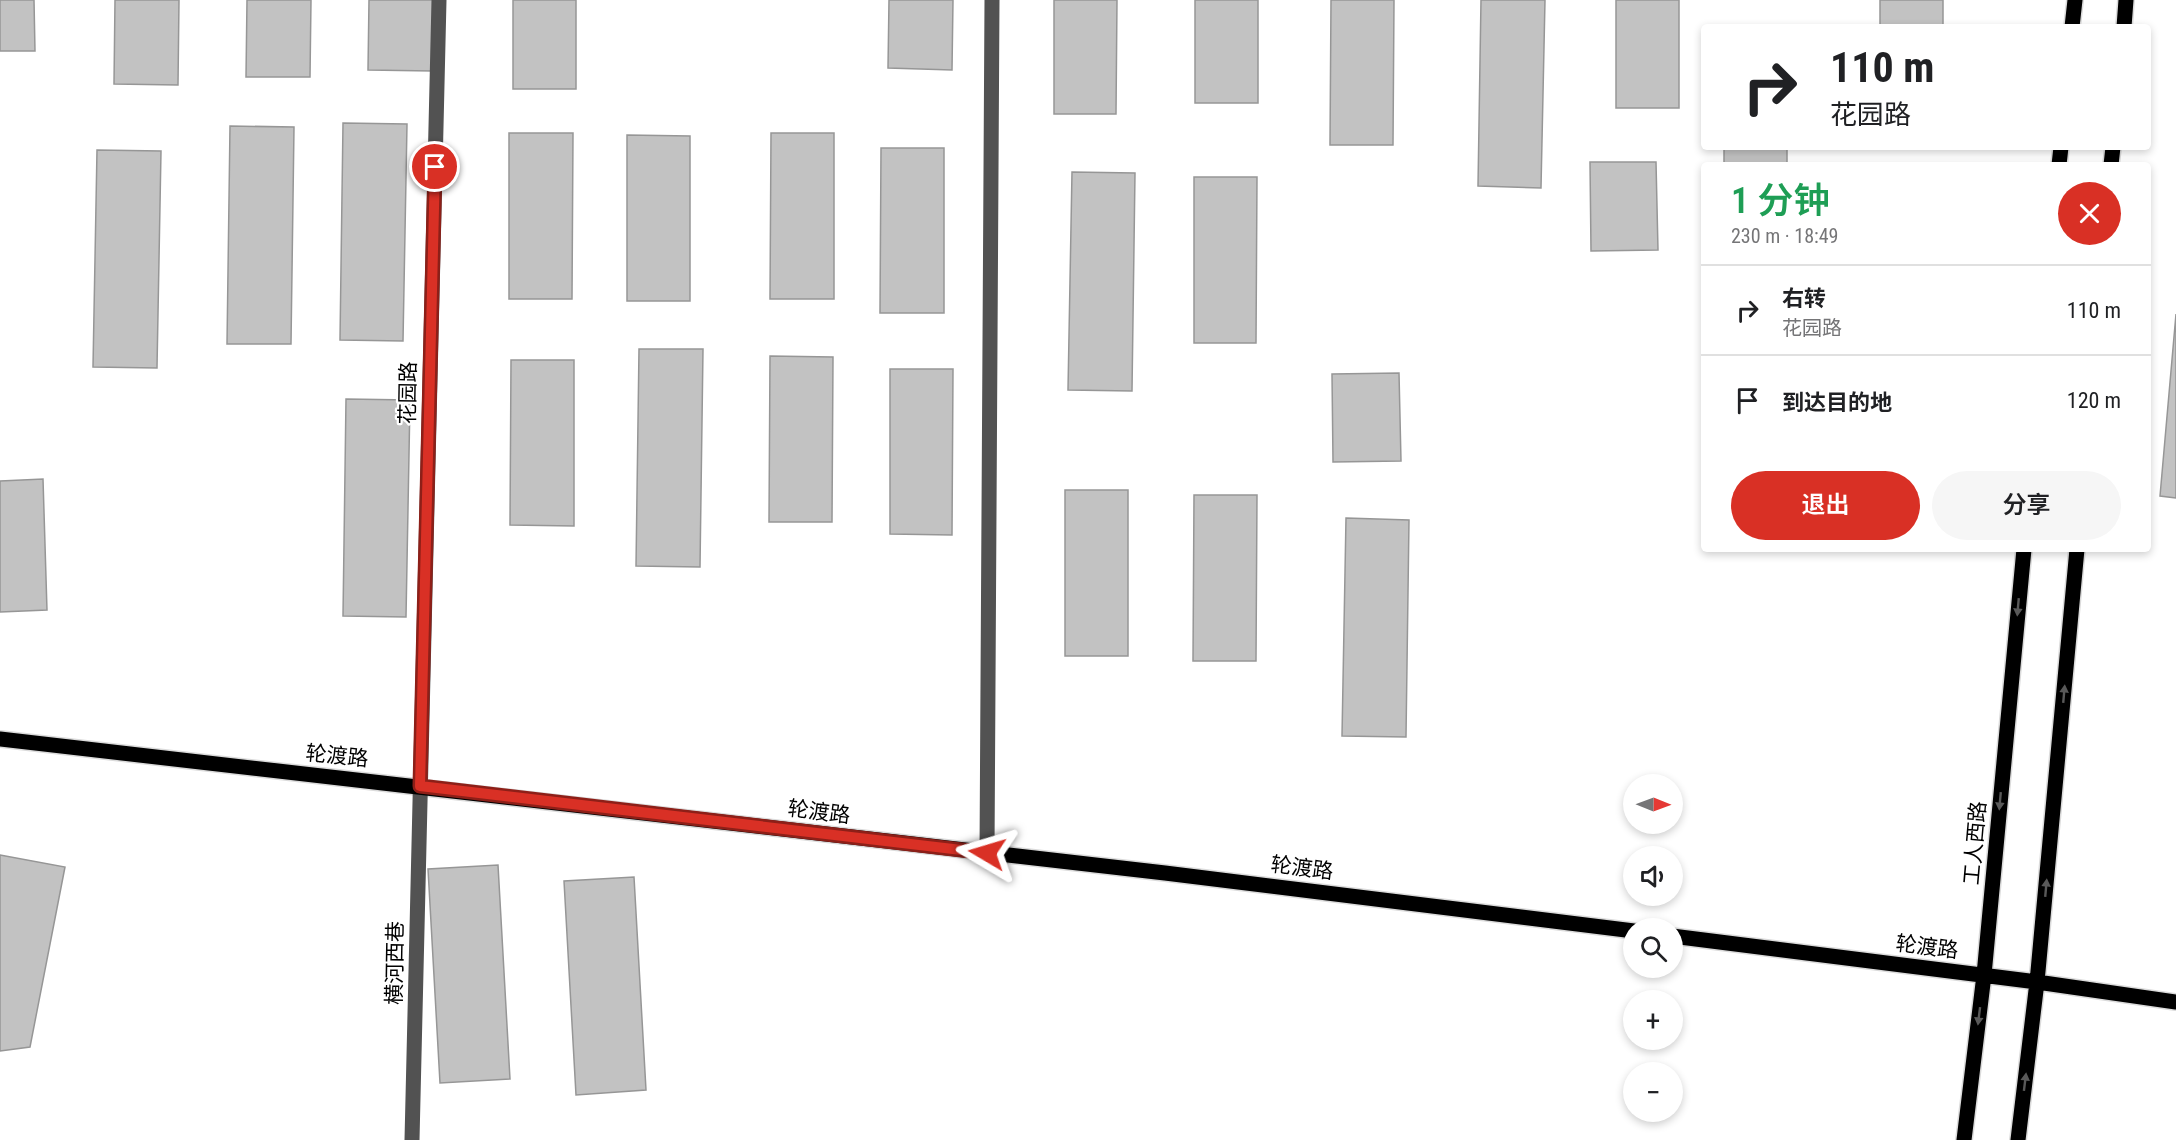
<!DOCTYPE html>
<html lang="zh">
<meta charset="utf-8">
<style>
:root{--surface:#fff;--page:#f6f6f6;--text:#202124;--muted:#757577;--line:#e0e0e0;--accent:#d93025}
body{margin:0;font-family:"Roboto Condensed","Noto Sans SC",sans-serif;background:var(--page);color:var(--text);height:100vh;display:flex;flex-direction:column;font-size:22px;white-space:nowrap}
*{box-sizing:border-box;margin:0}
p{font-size:20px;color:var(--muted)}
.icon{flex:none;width:33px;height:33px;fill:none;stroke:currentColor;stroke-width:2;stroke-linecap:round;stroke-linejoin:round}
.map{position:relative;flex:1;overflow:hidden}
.drawer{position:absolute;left:1701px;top:162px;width:450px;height:390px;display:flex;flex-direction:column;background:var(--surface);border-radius:6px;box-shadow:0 3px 9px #0003}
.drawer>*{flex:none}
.banner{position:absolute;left:1701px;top:24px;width:450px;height:126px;border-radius:6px;box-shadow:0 3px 9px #0003;background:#fff;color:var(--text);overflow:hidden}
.needle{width:39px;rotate:91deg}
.tools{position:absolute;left:1623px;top:774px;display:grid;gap:12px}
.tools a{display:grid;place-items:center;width:60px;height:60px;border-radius:50%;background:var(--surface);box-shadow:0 3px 9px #0003;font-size:30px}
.pin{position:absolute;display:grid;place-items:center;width:51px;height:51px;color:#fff;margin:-26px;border:3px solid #fff;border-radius:50%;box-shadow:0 2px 6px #0007}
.me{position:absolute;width:66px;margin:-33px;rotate:277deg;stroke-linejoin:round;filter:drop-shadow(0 0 4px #0008)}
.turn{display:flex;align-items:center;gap:21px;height:126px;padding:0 30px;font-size:27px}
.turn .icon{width:78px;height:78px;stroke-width:2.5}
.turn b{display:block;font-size:42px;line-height:51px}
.round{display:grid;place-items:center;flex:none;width:63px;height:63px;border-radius:32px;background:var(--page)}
.summary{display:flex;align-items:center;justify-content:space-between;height:102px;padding:0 30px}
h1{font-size:36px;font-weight:600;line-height:45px;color:#1e9e55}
.cta{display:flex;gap:12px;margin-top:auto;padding:12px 30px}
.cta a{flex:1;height:69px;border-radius:36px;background:var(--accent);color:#fff;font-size:24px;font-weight:600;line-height:69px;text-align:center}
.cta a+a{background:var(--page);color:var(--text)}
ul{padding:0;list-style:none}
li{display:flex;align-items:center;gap:18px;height:90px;padding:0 30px;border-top:2px solid var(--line)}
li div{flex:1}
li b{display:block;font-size:22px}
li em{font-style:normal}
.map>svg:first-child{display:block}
</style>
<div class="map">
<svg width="2176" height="1140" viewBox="0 0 2176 1140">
<rect width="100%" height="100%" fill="#fff"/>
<path fill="#c2c2c2" stroke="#969696" stroke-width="1.5" d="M0,0H34L35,51H0Z
M115,0H179L178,85L114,84Z
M247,0H311L310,77H246Z
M369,0H433L432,71L368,70Z
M513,0H576V89H513Z
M889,0H953L952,70L888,68Z
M1054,0H1117L1116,114H1054Z
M1195,0H1258V103H1195Z
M1331,0H1394L1393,145H1330Z
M1481,0H1545L1541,188L1478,186Z
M1616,0H1679V108H1616Z
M1880,0H1943V27H1880Z
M343,123L407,124L403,341L340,340Z
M230,126L294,127L291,344H227Z
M509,133H573L572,299H509Z
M771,133H834V299H770Z
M627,135L690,136V301H627Z
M1724,147H1787V165H1724Z
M881,148H944V313H880Z
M97,150L161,151L157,368L93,367Z
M1590,162H1656L1658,250L1591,251Z
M1072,172L1135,173L1132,391L1068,390Z
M1194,177H1257L1256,343H1194Z
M2176,314V498L2160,496Z
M639,349H703L700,567L636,566Z
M770,356L833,357L832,522H769Z
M511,360H574V526L510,525Z
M890,369H953L952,535L890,534Z
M1399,373L1401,461L1333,462L1332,374Z
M346,399L410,400L406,617L343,616Z
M43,479L47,610L0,612V481Z
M1065,490H1128V656H1065Z
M1194,495H1257L1256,661H1193Z
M1346,518L1409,520L1406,737L1342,736Z
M0,855L65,867L30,1047L0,1051Z
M498,865L510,1079L440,1083L428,869Z
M634,877L646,1090L576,1095L564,881Z"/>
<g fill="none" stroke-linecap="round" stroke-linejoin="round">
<g stroke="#dbdbdb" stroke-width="18">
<path id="major" d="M2072,27L2075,0
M2124,27L2126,0
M2059,165L2061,147
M2111,165L2113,147
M0,739L1165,873L1634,931
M1672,936L2037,982L2176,1002
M1964,1140L1984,975L2024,549
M2018,1140L2037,982L2077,549"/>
</g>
<path stroke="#525252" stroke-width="15" d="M987,853L992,0
M412,1140L439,0"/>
<use href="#major" stroke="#000" stroke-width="15"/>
</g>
<defs><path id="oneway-solid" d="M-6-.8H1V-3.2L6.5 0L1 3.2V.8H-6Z" transform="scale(1.5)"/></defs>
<g fill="#595959">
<use href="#oneway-solid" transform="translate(2018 607) rotate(95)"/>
<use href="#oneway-solid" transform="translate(2064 694) rotate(-85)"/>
<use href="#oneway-solid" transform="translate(2000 801) rotate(95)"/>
<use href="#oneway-solid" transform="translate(2046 888) rotate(-85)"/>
<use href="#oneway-solid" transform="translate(1979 1016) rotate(97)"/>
<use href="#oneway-solid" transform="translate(2025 1082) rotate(-83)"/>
</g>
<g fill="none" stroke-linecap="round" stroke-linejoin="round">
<g stroke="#8d1f18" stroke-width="15">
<path id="route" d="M435,167L420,786L987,853"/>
</g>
<use href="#route" stroke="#d93025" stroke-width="10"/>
</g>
<g text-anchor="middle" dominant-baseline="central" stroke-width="4.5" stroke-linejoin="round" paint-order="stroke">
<g font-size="21" fill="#000" stroke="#fff">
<text transform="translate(408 393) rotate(-89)">花园路</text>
<text transform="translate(337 756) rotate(6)">轮渡路</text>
<text transform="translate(819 812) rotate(7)">轮渡路</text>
<text transform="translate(1975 843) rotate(-85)">工人西路</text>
<text transform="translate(1302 868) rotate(7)">轮渡路</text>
<text transform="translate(1927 947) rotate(7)">轮渡路</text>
<text transform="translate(395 963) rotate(-89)">横河西巷</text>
</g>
</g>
</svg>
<div class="tools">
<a><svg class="needle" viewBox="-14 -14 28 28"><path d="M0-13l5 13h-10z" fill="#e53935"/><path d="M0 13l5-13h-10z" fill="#757577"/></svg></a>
<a><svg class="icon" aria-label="sound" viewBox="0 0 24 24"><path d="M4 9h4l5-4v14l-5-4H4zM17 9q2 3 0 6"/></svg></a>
<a><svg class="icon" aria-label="search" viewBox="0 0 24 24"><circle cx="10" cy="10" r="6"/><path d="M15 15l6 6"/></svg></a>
<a>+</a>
<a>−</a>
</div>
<div class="pin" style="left:435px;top:167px;background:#d93025"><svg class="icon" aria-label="arrive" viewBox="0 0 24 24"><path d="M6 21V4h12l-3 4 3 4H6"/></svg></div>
<svg class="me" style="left:987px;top:853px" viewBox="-20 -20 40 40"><path d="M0-17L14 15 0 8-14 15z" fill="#d93025" stroke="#fff" stroke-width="4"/></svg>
<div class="banner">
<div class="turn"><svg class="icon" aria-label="right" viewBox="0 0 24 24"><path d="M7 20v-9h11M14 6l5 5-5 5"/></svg><div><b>110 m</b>花园路</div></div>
</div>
<section class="drawer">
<div class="summary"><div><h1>1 分钟</h1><p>230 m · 18:49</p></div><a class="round" style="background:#d93025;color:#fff"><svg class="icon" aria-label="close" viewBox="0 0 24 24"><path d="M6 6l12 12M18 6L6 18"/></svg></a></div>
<ul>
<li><svg class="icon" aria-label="right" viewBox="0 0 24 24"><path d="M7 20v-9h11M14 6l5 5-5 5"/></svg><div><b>右转</b><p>花园路</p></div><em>110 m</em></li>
<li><svg class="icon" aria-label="arrive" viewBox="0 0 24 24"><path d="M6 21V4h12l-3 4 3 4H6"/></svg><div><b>到达目的地</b></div><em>120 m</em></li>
</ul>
<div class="cta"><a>退出</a><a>分享</a></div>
</section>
</div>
